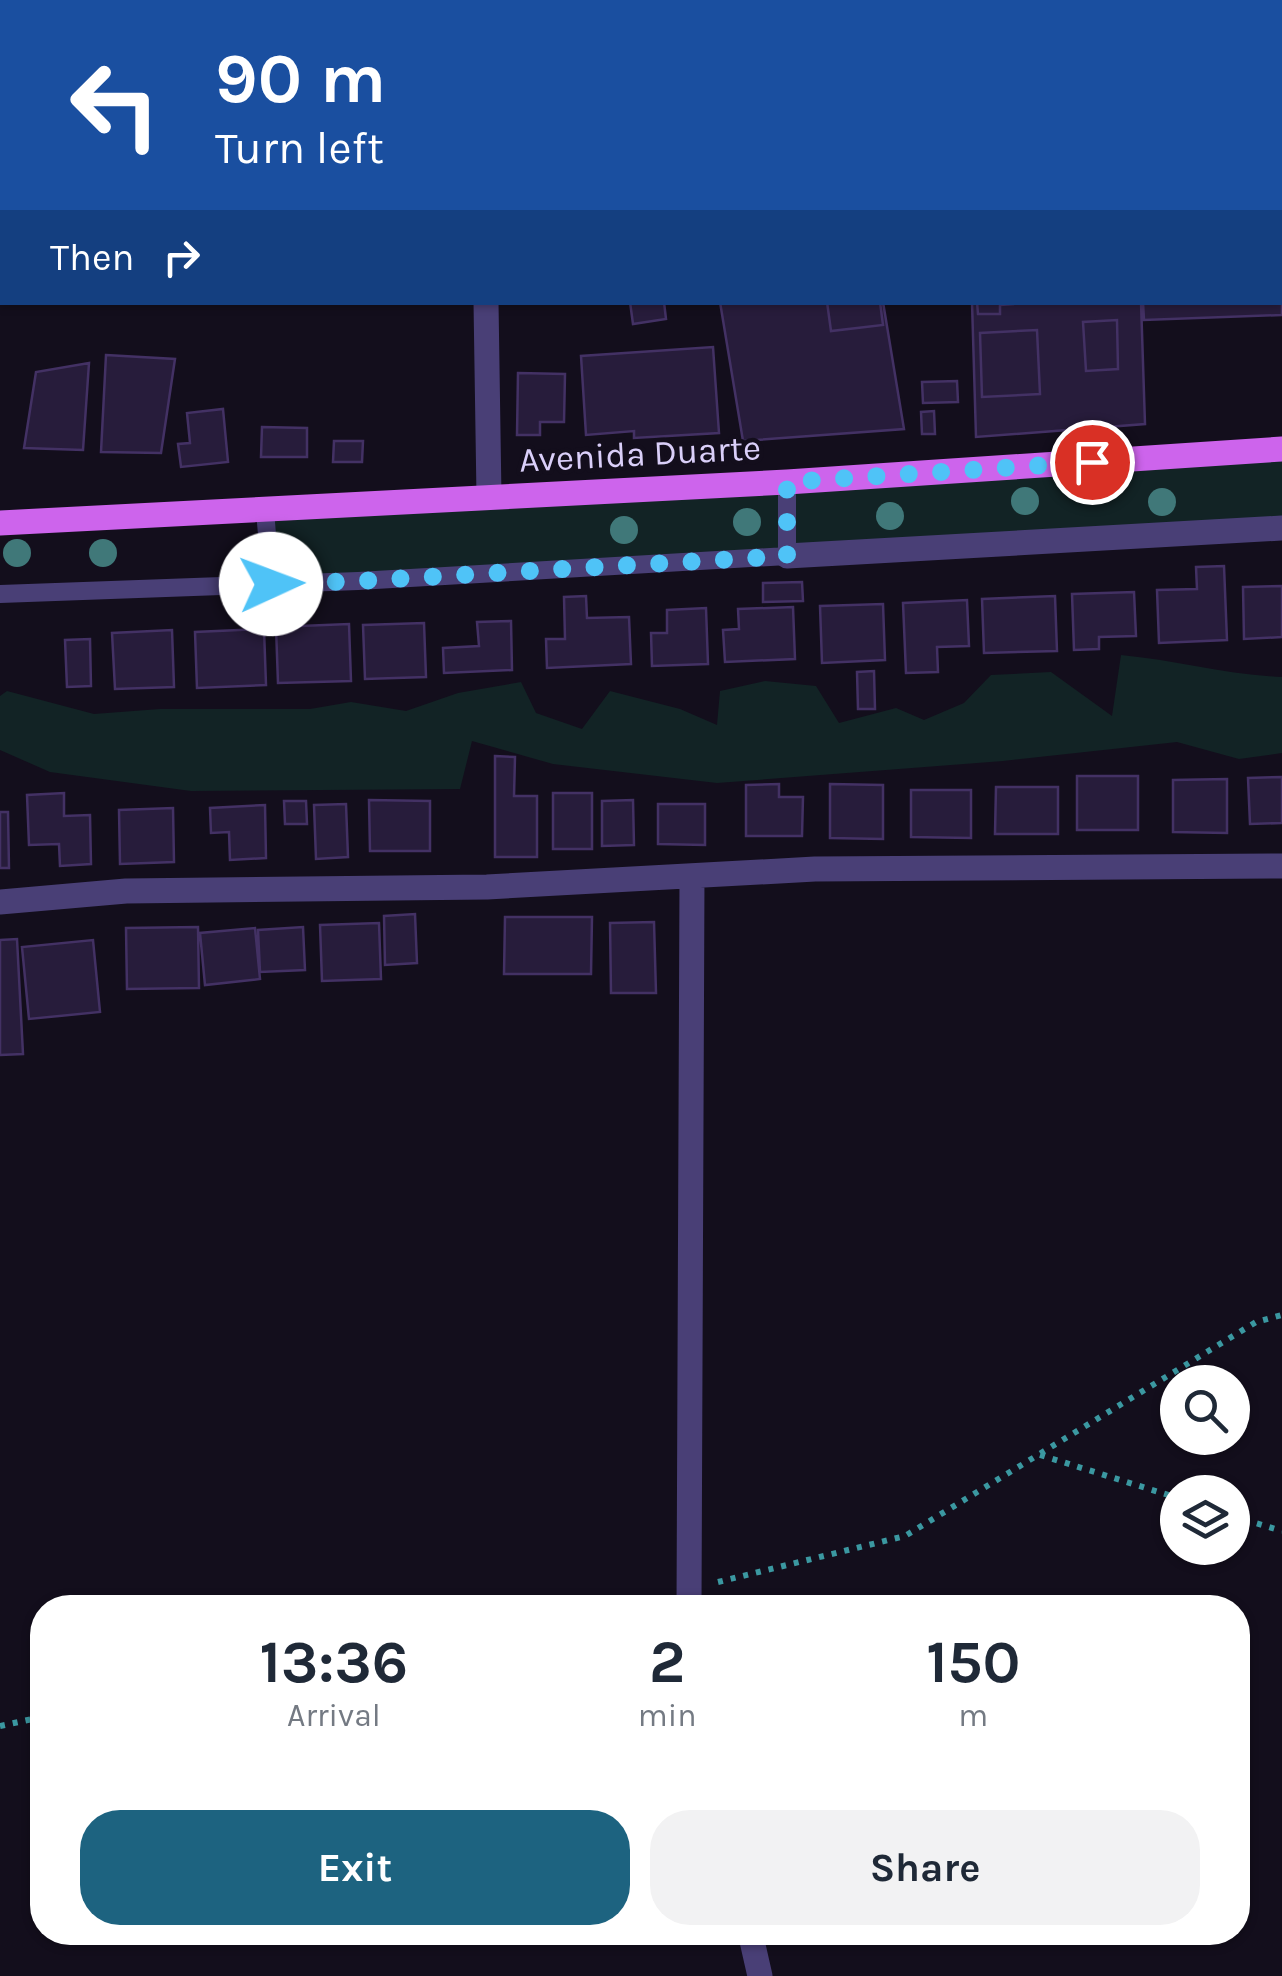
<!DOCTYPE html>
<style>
:root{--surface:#fff;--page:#f2f2f3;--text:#1f2937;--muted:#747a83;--accent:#1d6380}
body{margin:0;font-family:Karla,sans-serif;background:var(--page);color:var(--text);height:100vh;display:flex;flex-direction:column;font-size:38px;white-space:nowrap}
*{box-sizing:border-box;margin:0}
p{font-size:32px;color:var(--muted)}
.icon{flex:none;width:55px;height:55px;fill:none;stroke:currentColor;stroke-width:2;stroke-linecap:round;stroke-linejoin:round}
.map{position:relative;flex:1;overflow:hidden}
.sheet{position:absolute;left:30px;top:1595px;width:1220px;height:350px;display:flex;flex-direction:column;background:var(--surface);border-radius:40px;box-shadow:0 2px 8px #0004}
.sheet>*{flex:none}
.top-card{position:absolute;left:0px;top:0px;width:1282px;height:305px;box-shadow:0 2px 8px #0004;background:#1a4fa0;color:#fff;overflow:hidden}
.tools{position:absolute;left:1160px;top:1365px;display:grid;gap:20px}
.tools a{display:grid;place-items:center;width:90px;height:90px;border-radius:50%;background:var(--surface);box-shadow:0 2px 8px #0004;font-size:50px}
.pin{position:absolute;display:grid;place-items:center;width:85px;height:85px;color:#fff;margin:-42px;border:5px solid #fff;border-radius:50%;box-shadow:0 2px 10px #0007}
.me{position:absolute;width:110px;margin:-55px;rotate:88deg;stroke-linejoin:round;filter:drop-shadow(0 0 8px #0008)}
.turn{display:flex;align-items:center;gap:35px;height:210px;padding:0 50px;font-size:45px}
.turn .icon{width:130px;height:130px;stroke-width:2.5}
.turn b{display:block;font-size:70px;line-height:85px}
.then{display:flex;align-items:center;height:95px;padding:0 50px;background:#0003;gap:20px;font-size:38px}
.eta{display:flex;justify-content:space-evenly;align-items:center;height:170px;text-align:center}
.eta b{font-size:60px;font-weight:700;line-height:70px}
.button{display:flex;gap:20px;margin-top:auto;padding:20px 50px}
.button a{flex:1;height:115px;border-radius:40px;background:var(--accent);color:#fff;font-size:40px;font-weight:700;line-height:115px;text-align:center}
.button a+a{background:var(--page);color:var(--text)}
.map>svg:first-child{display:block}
</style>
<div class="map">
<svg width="1282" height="1976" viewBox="0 0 1282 1976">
<rect width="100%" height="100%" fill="#130e1c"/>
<path fill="#122325" d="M1282,449V528L274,580L269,514Z
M1121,655C1175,660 1228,675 1282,677V753L1239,759L1177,742L1003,761L717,783L553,764L472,741L460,789L191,791L50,772L0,750V696L7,691L94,714L160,709H310L351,702L406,711L458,693L521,682L536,713L582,729L610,691L680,709L717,725L720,691L765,681L816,686L839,723L896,708L924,720L964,703L991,675L1051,672L1112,716Z"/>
<path fill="#271c3b" stroke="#433164" stroke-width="2.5" d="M1026,0H1129V2H1011Z
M1280,208H1282V315L1144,320L1143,302H1280Z
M630,302H664L666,319L633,324Z
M720,302H883L904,429L743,441Z
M827,302H880L883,325L831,331Z
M972,302H1141L1145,424L976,437Z
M977,302H1013V304L1000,305V314H978Z
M1117,320L1118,369L1086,371L1083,322Z
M1037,330L1040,394L982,397L980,333Z
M713,347L719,433L634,438V431L586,435L581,356Z
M106,355L175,359L161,453L101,452Z
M89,363L83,450L24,448L36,372Z
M518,373L565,374L564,422H540V435H517Z
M957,381L958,402L923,403L922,382Z
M223,409L228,462L181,467L178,444L190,443L187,413Z
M934,411L935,434H922L921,412Z
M262,427L307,428V457H261Z
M334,441H363L362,462H333Z
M1224,566L1227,640L1159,643L1157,590L1197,589L1196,567Z
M802,582L803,601L763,602V583Z
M1282,586V637L1244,639L1243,587Z
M1134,592L1136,636L1099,637V649L1074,650L1072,594Z
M586,596L587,618L629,617L631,664L547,668L546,639H565L564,597Z
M1055,596L1057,651L984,653L982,599Z
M967,600L969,646L937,647L938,672L906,673L903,603Z
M883,604L885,660L822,663L820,606Z
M793,607L795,659L725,662L723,630L739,629L738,609Z
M706,608L708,664L652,666L651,633H667V610Z
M511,621L512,670L444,673L443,648L479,646L477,622Z
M424,623L426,677L365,679L363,625Z
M349,624L351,681L278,683L276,627Z
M264,629L266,685L197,688L195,632Z
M172,630L174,687L115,689L112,633Z
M90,639L91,686L67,687L65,640Z
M874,671L875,709H858L857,672Z
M495,756L515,757L514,796H537V857H495Z
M1077,776H1138V830H1077Z
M1282,777V823L1250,824L1248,778Z
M1227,779V833L1173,832V780Z
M779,784V797H803L802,836H746V785Z
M830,784L883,785V839L830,838Z
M996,787H1058V834H995Z
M911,790H971V838L911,837Z
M64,793V816L90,815L91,864L60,866L59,844L29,845L27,795Z
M553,793H592V849H553Z
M369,800L430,801V851H370Z
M633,800L634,845L602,846V801Z
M284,801H306L307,824H285Z
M346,804L348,857L316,859L314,805Z
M658,804H705V845L658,844Z
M265,805L266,858L230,860L229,832L211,833L210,808Z
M173,808L174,862L120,864L119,810Z
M0,812H8L9,868H0Z
M415,914L417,963L385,965L384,916Z
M505,917H592L591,974H504Z
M654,922L656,993H611L610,923Z
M379,923L381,979L322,981L320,925Z
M198,927L199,988L127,989L126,928Z
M303,927L305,970L260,972L258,930Z
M255,928L260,979L205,985L200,933Z
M17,939L23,1054L0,1055V940Z
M93,940L100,1012L29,1019L22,947Z"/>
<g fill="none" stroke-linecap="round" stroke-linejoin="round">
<path stroke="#3b98a1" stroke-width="6" stroke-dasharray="5 8" stroke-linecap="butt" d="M1040,1455L1178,1498
M1232,1516L1282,1531
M718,1582L905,1536L1256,1322L1282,1315
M630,1608L658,1599
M0,1726L42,1717"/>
<path stroke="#493f76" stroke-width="18" d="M265,510L271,584
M0,594L358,581L787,556V482"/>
<path stroke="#493f76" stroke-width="25" d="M145,2L151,0
M890,2L905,0
M0,56H2
M486,302L489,497
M787,556L1282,528
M0,902L126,891L487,887L815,869L1282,866
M689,1608L692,876
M750,1932L760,1976"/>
<path stroke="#cd64ec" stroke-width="25" d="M0,523L787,482L1282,449"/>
</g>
<g fill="#407879">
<circle cx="1025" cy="501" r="14"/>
<circle cx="1162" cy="502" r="14"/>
<circle cx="890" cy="516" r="14"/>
<circle cx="747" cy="522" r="14"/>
<circle cx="624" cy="530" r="14"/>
<circle cx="17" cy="553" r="14"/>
<circle cx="103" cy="553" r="14"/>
</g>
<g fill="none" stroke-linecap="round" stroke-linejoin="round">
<path stroke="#4fc3f7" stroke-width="18" stroke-dasharray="0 32.4" d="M271,584L358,581L787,556V482L1092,462"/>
</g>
<g text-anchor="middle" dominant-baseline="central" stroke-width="9" stroke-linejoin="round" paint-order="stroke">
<g font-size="35" fill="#dacff9" stroke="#130e1c">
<text transform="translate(640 454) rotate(-3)">Avenida Duarte</text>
</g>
</g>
</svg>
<div class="tools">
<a><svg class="icon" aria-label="search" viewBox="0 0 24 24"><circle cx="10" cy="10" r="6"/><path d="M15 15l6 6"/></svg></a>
<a><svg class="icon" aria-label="layers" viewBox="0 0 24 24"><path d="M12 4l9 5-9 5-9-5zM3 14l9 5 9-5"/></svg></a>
</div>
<div class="pin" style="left:1092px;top:462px;background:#d93025"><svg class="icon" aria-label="arrive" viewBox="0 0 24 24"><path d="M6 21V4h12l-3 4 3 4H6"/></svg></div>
<svg class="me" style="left:271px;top:584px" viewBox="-20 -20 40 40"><circle r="19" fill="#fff"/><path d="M0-13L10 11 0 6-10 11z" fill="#4fc3f7"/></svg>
<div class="top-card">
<div class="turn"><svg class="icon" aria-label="left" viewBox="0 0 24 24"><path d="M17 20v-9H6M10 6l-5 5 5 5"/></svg><div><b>90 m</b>Turn left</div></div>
<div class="then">Then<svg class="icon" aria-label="right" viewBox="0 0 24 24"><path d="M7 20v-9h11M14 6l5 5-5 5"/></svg></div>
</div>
<section class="sheet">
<div class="eta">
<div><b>13:36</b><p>Arrival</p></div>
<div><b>2</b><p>min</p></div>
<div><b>150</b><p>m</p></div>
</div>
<div class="button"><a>Exit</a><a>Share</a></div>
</section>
</div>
